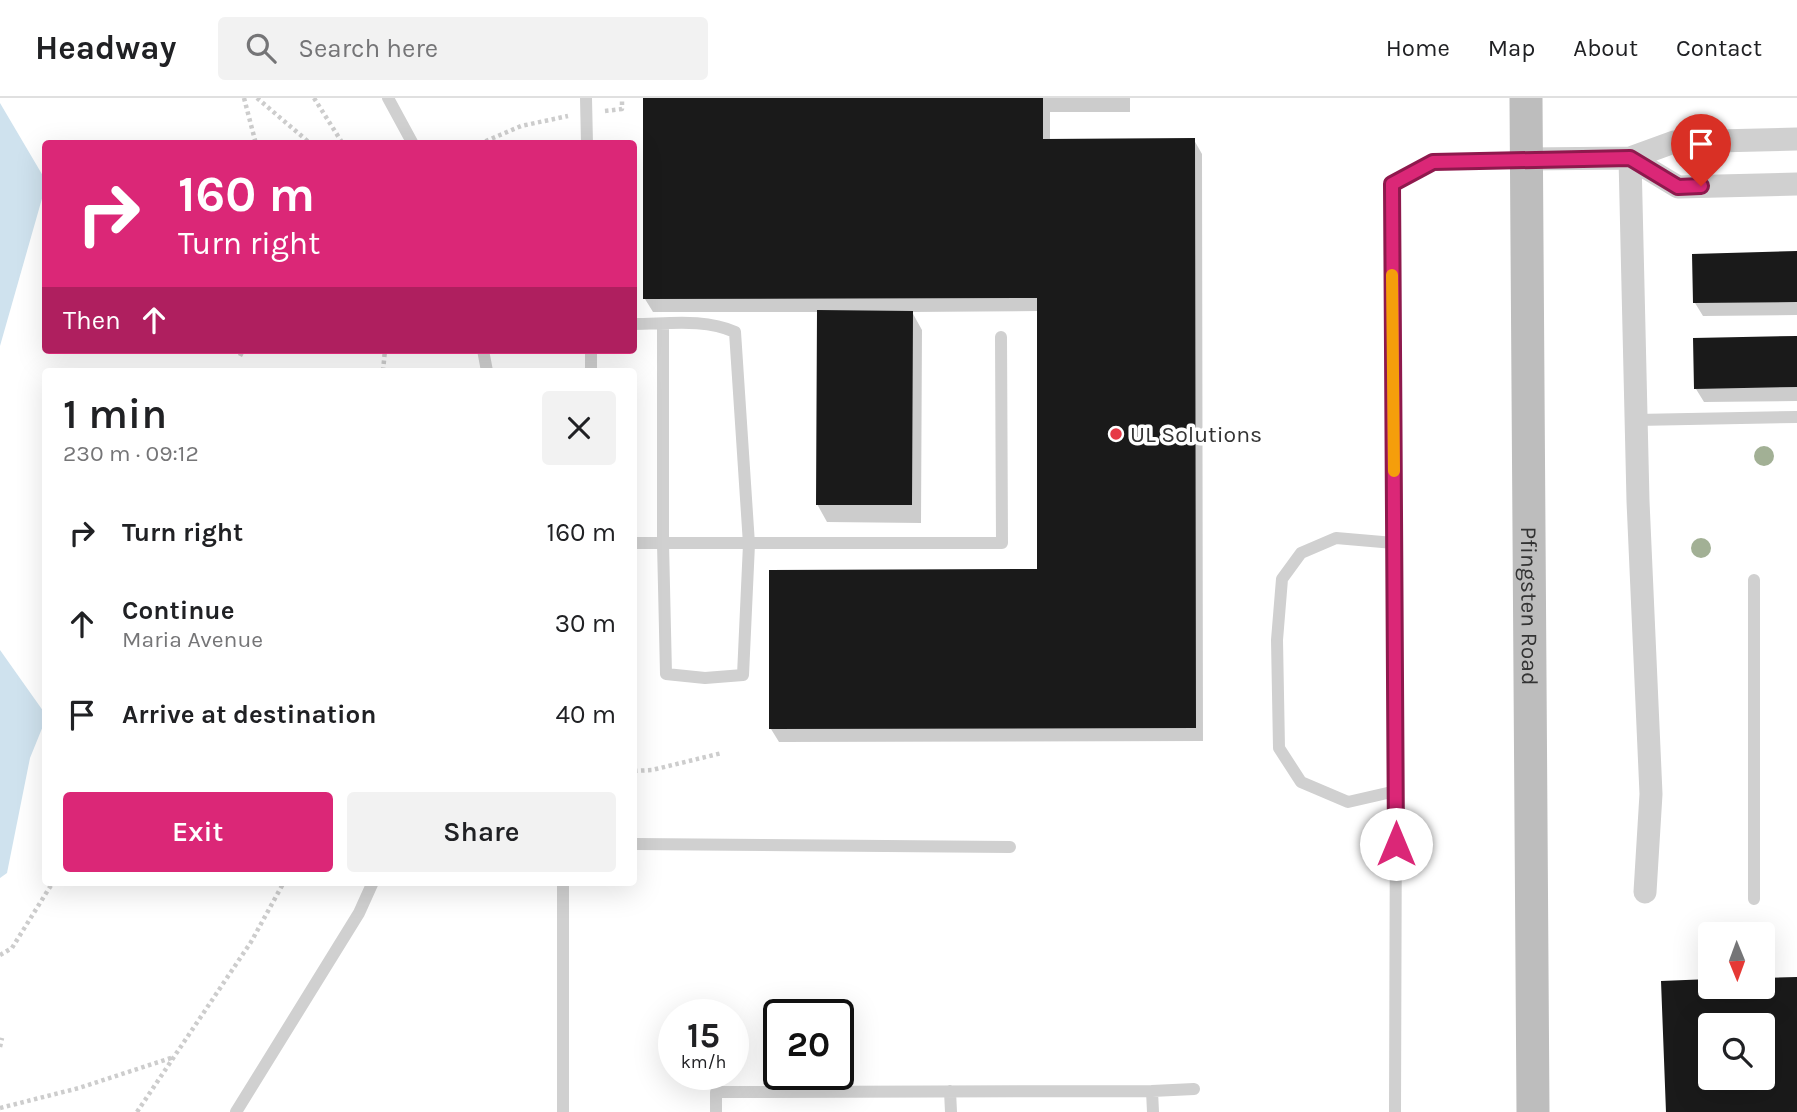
<!DOCTYPE html>
<meta charset="utf-8">
<style>
:root{--surface:#fff;--page:#f2f2f2;--text:#202124;--muted:#757577;--line:#e0e0e0;--accent:#db2777}
body{margin:0;font-family:Karla,sans-serif;background:var(--page);color:var(--text);height:100vh;display:flex;flex-direction:column;font-size:26px;white-space:nowrap}
*{box-sizing:border-box;margin:0}
p{font-size:23px;color:var(--muted)}
.icon{flex:none;width:38px;height:38px;fill:none;stroke:currentColor;stroke-width:2;stroke-linecap:round;stroke-linejoin:round}
.map{position:relative;flex:1;overflow:hidden}
.sheet{position:absolute;left:42px;top:270px;width:595px;height:518px;display:flex;flex-direction:column;background:var(--surface);border-radius:7px;box-shadow:0 7px 28px #0002}
.sheet>*{flex:none}
.guide{position:absolute;left:42px;top:42px;width:595px;height:214px;border-radius:7px;box-shadow:0 7px 28px #0002;background:#db2777;color:#fff;overflow:hidden}
.needle{width:46px;rotate:179deg}
.buttons{position:absolute;left:1698px;top:824px;display:grid;gap:14px}
.buttons a{display:grid;place-items:center;width:77px;height:77px;border-radius:7px;background:var(--surface);box-shadow:0 7px 28px #0002;font-size:35px}
.speed{position:absolute;left:658px;top:901px;display:flex;gap:14px;font-size:35px;font-weight:700;text-align:center}
.speed>*{display:grid;place-content:center;width:91px;height:91px;border-radius:50%;background:var(--surface);box-shadow:0 7px 28px #0002;line-height:1}
.speed small{font-size:18px;font-weight:400}
.speed .limit{border:4px solid #111;border-radius:10px;background:#fff;color:#111}
.pin{position:absolute;display:grid;place-items:center;width:60px;height:60px;color:#fff;margin:-72px -30px;border-radius:50% 50% 50% 0;rotate:-45deg;box-shadow:0 0 7px #0007}
.pin .icon{rotate:45deg}
.me{position:absolute;width:77px;margin:-38px;rotate:0deg;stroke-linejoin:round;filter:drop-shadow(0 0 5px #0008)}
.turn{display:flex;align-items:center;gap:24px;height:147px;padding:0 21px;font-size:32px}
.turn .icon{width:91px;height:91px;stroke-width:2.5}
.turn b{display:block;font-size:49px;line-height:60px}
.then{display:flex;align-items:center;height:66px;padding:0 21px;background:#0003;gap:14px;font-size:26px}
.round{display:grid;place-items:center;flex:none;width:74px;height:74px;border-radius:7px;background:var(--page)}
.headline{display:flex;align-items:center;justify-content:space-between;height:119px;padding:0 21px}
h1{font-size:42px;font-weight:600;line-height:52px}
.button{display:flex;gap:14px;margin-top:auto;padding:14px 21px}
.button a{flex:1;height:80px;border-radius:7px;background:var(--accent);color:#fff;font-size:28px;font-weight:600;line-height:80px;text-align:center}
.button a+a{background:var(--page);color:var(--text)}
ul{padding:0;list-style:none}
li{display:flex;align-items:center;gap:21px;height:91px;padding:0 21px}
li div{flex:1}
li b{display:block;font-size:26px}
li em{font-style:normal}
header{display:flex;align-items:center;gap:42px;box-sizing:border-box;height:98px;padding:0 35px;background:var(--surface);border-bottom:2px solid var(--line)}
header strong{font-size:33px}
nav{display:flex;gap:38px;margin-inline-start:auto;font-size:24px}
.search{width:490px;height:63px;background:var(--page);display:flex;align-items:center;gap:18px;box-sizing:border-box;padding:0 24px;border-radius:7px;color:var(--muted);font-size:26px}
.map>svg:first-child{display:block}
</style>
<header>
<strong>Headway</strong>
<div class="search"><svg class="icon" aria-label="search" viewBox="0 0 24 24"><circle cx="10" cy="10" r="6"/><path d="M15 15l6 6"/></svg>Search here</div>
<nav><a>Home</a><a>Map</a><a>About</a><a>Contact</a></nav>
</header>
<div class="map">
<svg width="1797" height="1014" viewBox="0 0 1797 1014">
<rect width="100%" height="100%" fill="#fff"/>
<path fill="#cfe2ee" d="M0,5L46,83L45,90L0,248Z
M0,552L46,617L45,623L30,660L7,775L0,780Z"/>
<path fill="#0003" d="M644,0H1130V14H1050V42H1194L1202,56L1203,643L779,644L771,631L1039,473V213L912,214L922,232L921,425L827,424L817,406L819,214H653L645,201Z
M1797,155V217L1703,218L1695,205Z
M1797,240V303L1704,304L1696,291Z"/>
<path fill="#1a1a1a" fill-rule="evenodd" d="M643,0H1043V41L1195,40L1196,630L769,631V472L1037,471V200L643,201Z
M1797,153V204L1693,205L1692,156Z
M817,212L913,213L912,407H816Z
M1797,238V289L1694,291L1693,240Z
M1797,879V1014H1666L1661,883L1710,881V889H1762V880ZM1710,928H1762V980H1710Z"/>
<g fill="none" stroke-linecap="round" stroke-linejoin="round">
<path stroke="#cdcdcd" stroke-width="4.5" stroke-dasharray="3.5 3.5" stroke-linecap="butt" d="M244,0L256,46
M257,0L311,46
M314,0L343,46
M605,13L622,11V0
M479,46L521,28L568,18
M240,258L243,252
M383,273L385,252
M634,673L652,672L722,655
M0,857L12,850L53,784
M0,949L2,940
M0,1010L79,990L174,959
M137,1014L251,844L284,784"/>
<path stroke="#d0d0d0" stroke-width="12" d="M388,0L413,46
M586,0L587,46
M634,226C667,226 704,220 735,234L749,446L743,577L705,580L666,576L663,445V226
M483,252L487,273
M591,252V273
M1636,322L1797,319
M634,445H1002L1001,239
M1394,445L1336,440L1301,455L1282,481L1277,542L1279,650L1301,684L1348,704L1396,693
M634,746L1010,749
M1754,801V482
M950,993L951,1014
M236,1014L359,815L373,784
M563,1014V784
M716,1014V994L1152,993
M1153,1014L1152,993L1194,991
M1395,1014L1396,693L1392,86L1433,64L1526,61"/>
<path stroke="#d0d0d0" stroke-width="23" d="M1630,60L1638,403L1651,696L1645,794
M1630,60L1678,89L1797,86
M1526,61L1630,60L1674,44L1797,41"/>
<path stroke="#bdbdbd" stroke-width="33" id="s1" d="M1526,0L1533,1014"/>
</g>
<g fill="#a2b095">
<circle cx="1764" cy="358" r="10"/>
<circle cx="1701" cy="450" r="10"/>
</g>
<g fill="none" stroke-linecap="round" stroke-linejoin="round">
<g stroke="#8e194d" stroke-width="18">
<path id="route" d="M1396,746L1392,86L1433,64L1630,60L1678,89L1701,88"/>
</g>
<use href="#route" stroke="#db2777" stroke-width="12"/>
<path stroke="#f59e0b" stroke-width="12" d="M1392,177L1394,373"/>
</g>
<circle fill="#e63946" stroke="#fff" stroke-width="2.5" cx="1116" cy="336" r="7"/>
<g text-anchor="middle" dominant-baseline="central" stroke-width="7" stroke-linejoin="round" paint-order="stroke">
<g font-size="23" fill="#333" stroke="#fff" text-anchor="start">
<text x="1130" y="336">UL Solutions</text>
</g>
<g font-size="23" fill="#333" stroke="#fff">
<text stroke="none"><textPath href="#s1" startOffset="508">Pfingsten Road</textPath></text>
</g>
</g>
</svg>
<div class="buttons">
<a><svg class="needle" viewBox="-14 -14 28 28"><path d="M0-13l5 13h-10z" fill="#e53935"/><path d="M0 13l5-13h-10z" fill="#757577"/></svg></a>
<a><svg class="icon" aria-label="search" viewBox="0 0 24 24"><circle cx="10" cy="10" r="6"/><path d="M15 15l6 6"/></svg></a>
</div>
<div class="speed"><div>15<small>km/h</small></div><div class="limit">20</div></div>
<div class="pin" style="left:1701px;top:88px;background:#d93025"><svg class="icon" aria-label="arrive" viewBox="0 0 24 24"><path d="M6 21V4h12l-3 4 3 4H6"/></svg></div>
<svg class="me" style="left:1396px;top:746px" viewBox="-20 -20 40 40"><circle r="19" fill="#fff"/><path d="M0-13L10 11 0 6-10 11z" fill="#db2777"/></svg>
<div class="guide">
<div class="turn"><svg class="icon" aria-label="right" viewBox="0 0 24 24"><path d="M7 20v-9h11M14 6l5 5-5 5"/></svg><div><b>160 m</b>Turn right</div></div>
<div class="then">Then<svg class="icon" aria-label="ahead" viewBox="0 0 24 24"><path d="M12 20V5M6 11l6-6 6 6"/></svg></div>
</div>
<section class="sheet">
<div class="headline"><div><h1>1 min</h1><p>230 m · 09:12</p></div><a class="round"><svg class="icon" aria-label="close" viewBox="0 0 24 24"><path d="M6 6l12 12M18 6L6 18"/></svg></a></div>
<ul>
<li><svg class="icon" aria-label="right" viewBox="0 0 24 24"><path d="M7 20v-9h11M14 6l5 5-5 5"/></svg><div><b>Turn right</b></div><em>160 m</em></li>
<li><svg class="icon" aria-label="ahead" viewBox="0 0 24 24"><path d="M12 20V5M6 11l6-6 6 6"/></svg><div><b>Continue</b><p>Maria Avenue</p></div><em>30 m</em></li>
<li><svg class="icon" aria-label="arrive" viewBox="0 0 24 24"><path d="M6 21V4h12l-3 4 3 4H6"/></svg><div><b>Arrive at destination</b></div><em>40 m</em></li>
</ul>
<div class="button"><a>Exit</a><a>Share</a></div>
</section>
</div>
